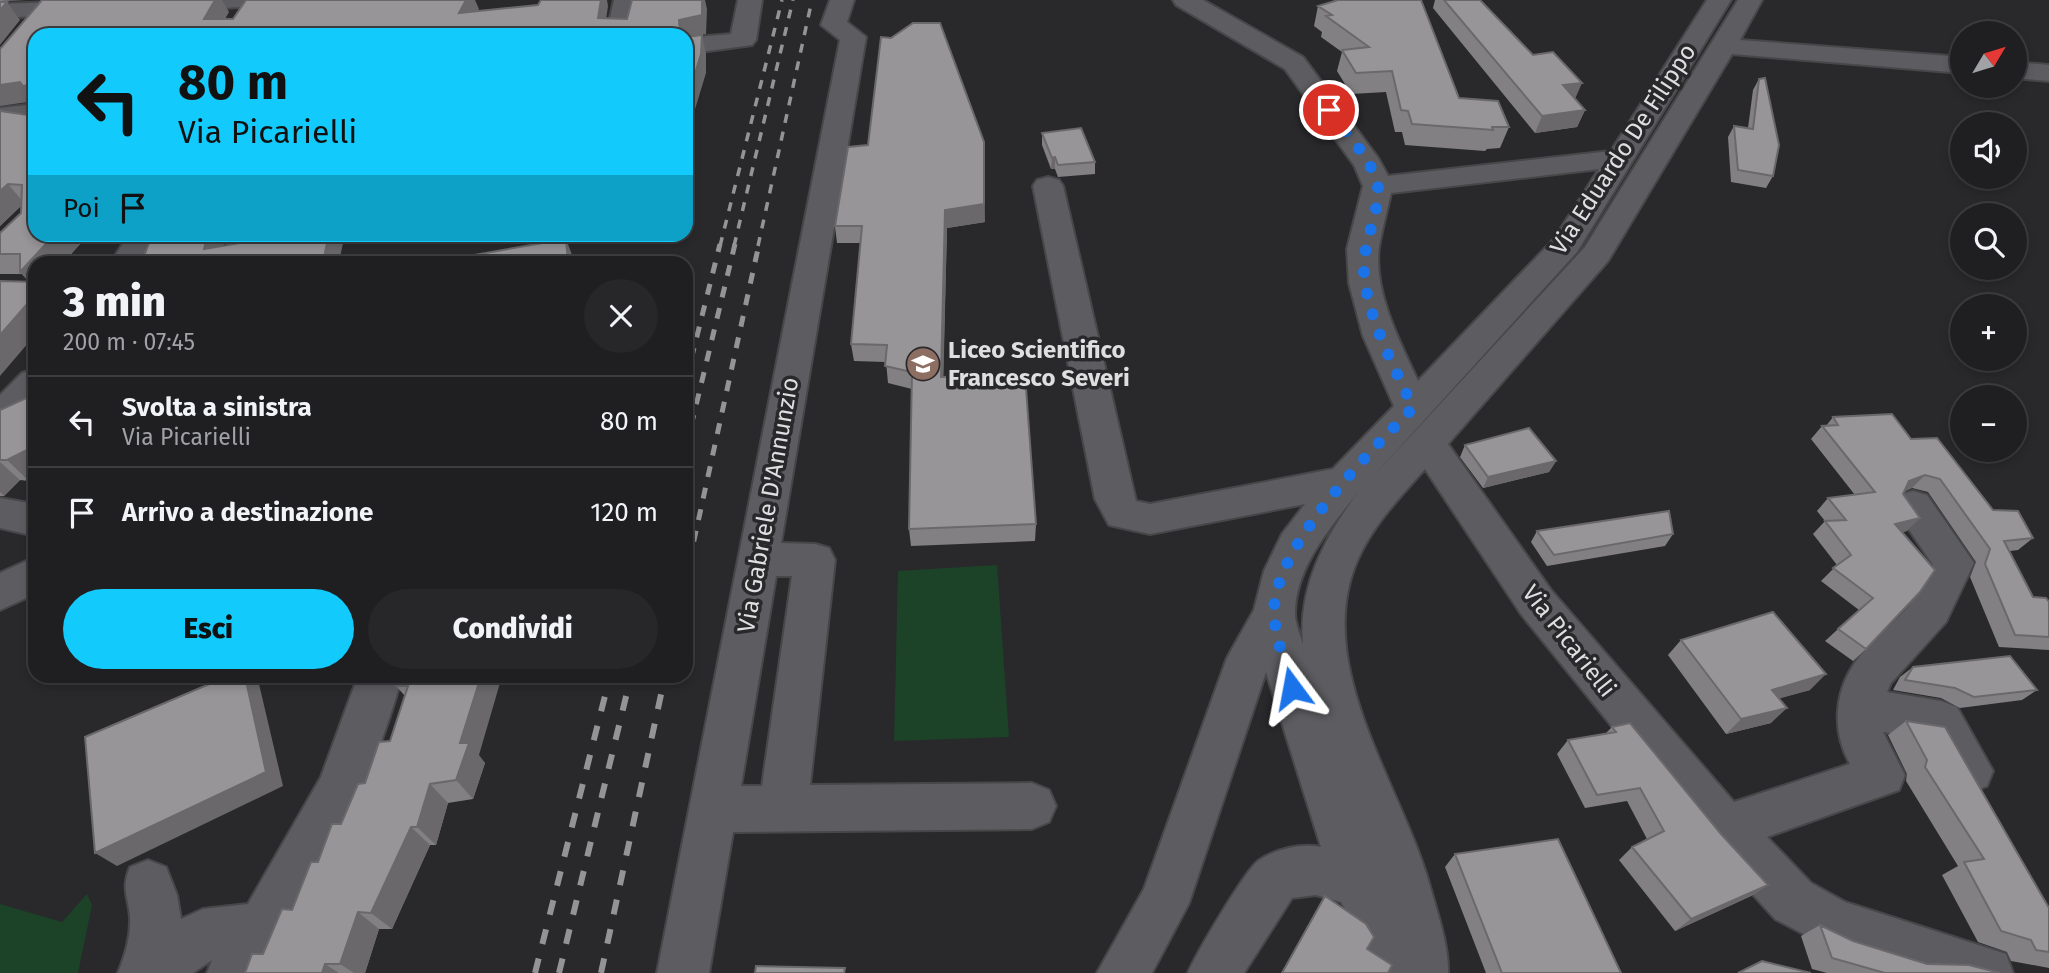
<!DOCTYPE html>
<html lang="it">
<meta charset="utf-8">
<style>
:root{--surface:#1f1f21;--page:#27272a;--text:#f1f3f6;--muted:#a1a2a5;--line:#3c3d3f;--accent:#12cafb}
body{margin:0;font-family:"Fira Sans",sans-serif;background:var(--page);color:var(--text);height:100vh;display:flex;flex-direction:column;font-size:26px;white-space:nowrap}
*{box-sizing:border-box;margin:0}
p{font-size:23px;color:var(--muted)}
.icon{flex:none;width:38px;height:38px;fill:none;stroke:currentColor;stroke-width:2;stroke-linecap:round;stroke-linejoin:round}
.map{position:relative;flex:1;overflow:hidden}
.panel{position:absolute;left:28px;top:256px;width:665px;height:427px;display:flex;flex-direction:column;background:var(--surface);border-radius:21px;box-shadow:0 4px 10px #0003,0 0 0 2px var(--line)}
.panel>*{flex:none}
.banner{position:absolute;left:28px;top:28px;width:665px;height:214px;border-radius:21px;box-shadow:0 4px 10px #0003,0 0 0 2px var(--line);background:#12cafb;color:#111;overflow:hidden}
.needle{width:46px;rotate:52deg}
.tools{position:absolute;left:1950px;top:21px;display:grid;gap:14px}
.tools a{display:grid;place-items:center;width:77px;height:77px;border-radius:50%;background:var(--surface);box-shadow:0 4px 10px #0003,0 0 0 2px var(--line);font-size:35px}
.pin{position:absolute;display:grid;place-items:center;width:60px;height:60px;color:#fff;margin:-30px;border:4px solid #fff;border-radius:50%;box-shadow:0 2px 7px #0007}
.me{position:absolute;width:77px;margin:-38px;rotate:347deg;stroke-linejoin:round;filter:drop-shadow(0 0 5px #0008)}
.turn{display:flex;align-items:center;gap:24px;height:147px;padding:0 35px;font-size:32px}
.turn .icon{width:91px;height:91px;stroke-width:2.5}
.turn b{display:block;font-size:49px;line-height:60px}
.then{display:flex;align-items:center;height:66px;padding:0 35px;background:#0003;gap:14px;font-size:26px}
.round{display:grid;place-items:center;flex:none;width:74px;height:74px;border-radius:37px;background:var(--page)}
.overview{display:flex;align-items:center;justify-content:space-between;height:119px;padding:0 35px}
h1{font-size:42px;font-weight:800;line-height:52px}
.cta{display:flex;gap:14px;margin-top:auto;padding:14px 35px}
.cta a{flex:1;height:80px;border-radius:42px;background:var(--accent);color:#111;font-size:28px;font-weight:800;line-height:80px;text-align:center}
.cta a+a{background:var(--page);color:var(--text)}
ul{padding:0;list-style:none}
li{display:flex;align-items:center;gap:21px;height:91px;padding:0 35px;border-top:2px solid var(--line)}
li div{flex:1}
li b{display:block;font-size:26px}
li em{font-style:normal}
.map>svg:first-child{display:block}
</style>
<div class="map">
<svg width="2049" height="973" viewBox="0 0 2049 973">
<rect width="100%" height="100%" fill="#29292c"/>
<path fill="#1c4228" d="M997,565L1009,737L894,741L898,571Z
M87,894L92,905L78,973H0V904L62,922Z"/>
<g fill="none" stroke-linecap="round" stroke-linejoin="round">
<g stroke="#474749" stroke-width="4">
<path id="minor" d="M161,0H253L250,5L241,7L170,11L161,9L158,4Z
M614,0H638L632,35H606Z
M738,0H762L756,40L752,45L686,54V38L731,34Z
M830,0H854L847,22L866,37L781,543L815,544L829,548L835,560L810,785L1032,783L1049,790L1056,806L1049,822L1032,829L733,832L709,973H657L840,40L821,25ZM776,576H792L762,786H741Z
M1173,0H1203L1303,57L1378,158L1388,176L1611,151L1707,0H1731L1577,252L1369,481L1585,247L1738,0H1762L1740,40L1962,57V73L1732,54L1608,261L1448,444L1551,590L1734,802L1850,764C1831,730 1834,689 1859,657C1875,636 1899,620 1915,598C1923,589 1927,576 1933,565L1893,506L1899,495L1913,491L1927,495L1974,563L1946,622L1891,683L1887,692L1941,701L1957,707L1993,771L1987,786L1970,793L1953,786L1927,739L1883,732L1905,775L1899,790L1767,837L1811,883L1845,902L2006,954L2013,973H1906L1834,950L1775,919L1708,845L1521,614L1425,469C1400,497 1373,525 1358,559C1310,666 1404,788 1431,890C1438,915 1449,947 1448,973H1383L1341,902L1316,895L1292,898L1244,973H1188C1196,954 1244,872 1258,861C1275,849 1301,843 1321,847L1266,672L1189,903L1152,973H1097L1144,889L1227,658L1254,610L1264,571L1282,534L1305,504L1150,534L1109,525L1095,499L1033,186L1037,180L1048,177L1059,180L1063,186L1136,501L1150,504L1333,469L1394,406L1363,336L1349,283L1347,249L1363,186L1354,165L1285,69L1176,5ZM1599,169L1554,239L1418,381C1400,342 1373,291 1379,247C1382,229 1387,211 1391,193ZM1359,491C1325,537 1298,586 1303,645C1301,636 1295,624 1295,614C1295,566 1332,526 1359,491Z
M85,1L94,3L97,8L94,13L0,18V4Z
M2014,62L2049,65V81L2014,78Z
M35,104V120L0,124V108Z
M129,234H160L143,262H111Z
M35,369V404L13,426L0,430V395L22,373Z
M0,498L35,504V536L0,528Z
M35,557V594L0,610V573Z
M358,676H402C373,783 323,880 263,973H207L212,960L193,973H118C125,955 131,937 130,917C128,895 121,889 130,867L148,860L166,867L177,895L181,919L203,909L248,904L321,777Z"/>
</g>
<use href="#minor" fill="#5d5c60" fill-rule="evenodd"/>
<path stroke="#949396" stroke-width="3.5" stroke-dasharray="9 9" stroke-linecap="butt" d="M720,246L782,0
M734,246L793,0
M758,246L812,0"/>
<path stroke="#949396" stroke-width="5" stroke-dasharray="11 11" stroke-linecap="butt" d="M686,380L720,244
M686,447L735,244
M689,563L759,244"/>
<path stroke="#949396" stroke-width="6" stroke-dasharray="15 15" stroke-linecap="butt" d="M686,579L690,562
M535,973L610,676
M559,973L631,676
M601,973L665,676"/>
</g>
<path fill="#828083" d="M0,0H27L0,1Z
M1435,0H1480L1585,110L1577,127L1535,133L1433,8Z
M1318,6L1459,98L1509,127L1500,148L1487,149L1485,151L1405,145L1402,132H1395L1386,92L1351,94L1337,71L1342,52L1321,37L1322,32L1314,26Z
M1759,79L1773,176L1766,188L1731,182L1728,137L1734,126L1748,128L1753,90Z
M0,111L35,116V234H89L64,262H35L29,282L22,274H0V233L21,213V206L0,226Z
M1042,133L1095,162V174L1058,177L1055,169H1051L1042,145Z
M868,145L985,222L947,228L943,377L1036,524L1035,541L911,546L909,529L912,389L888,383L886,362L854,361L851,344L861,243H837L835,226Z
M599,234H658L600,237Z
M0,410L29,481L20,480L4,496H0Z
M1833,417L1911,439L1993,510L2033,538L2018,550L2010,551L2049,637V650L1999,647L1970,577L1976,562L1928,492L1912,488L1905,491L1903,494L1907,531L1902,532L1866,649L1853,661L1825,641L1859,610L1821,581L1837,565L1813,534L1825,521L1817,511L1828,498L1855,495L1811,439L1822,426H1826Z
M1465,445L1556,461L1549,472L1483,488L1460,457Z
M1537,531L1673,534L1665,546L1547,566L1531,542Z
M1681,640L1810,690L1779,698L1771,723L1726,734L1668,655Z
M1913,667L2037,690L2022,700L1960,708L1941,698L1893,690L1900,677Z
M400,676L485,763L473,799L448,803L436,845H430L392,929H379L365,973H245L263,954L292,910L318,862L390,741L405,696L396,686Z
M1906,721L2049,908V968L2011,961L2007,952L1978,942L1942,875L1958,866L1906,781L1907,774L1888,735Z
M1612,727L1721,834L1768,885L1751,896L1675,931L1619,860L1632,847L1647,839L1627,801L1585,808L1557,754L1568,740L1606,733Z
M1455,854L1621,973H1486L1445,867Z
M1820,925L1853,941L1927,964L2000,973H1827L1812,969L1801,936Z"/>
<path fill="#6a686a" d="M215,0H222L229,12L216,35L204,19Z
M466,0H475L479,9L467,32L459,13Z
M601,0H607L608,6L604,35L598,18Z
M702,0H705L707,9L706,34L686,37V35H680L679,20Z
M7,2L20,20L0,45V10Z
M702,35L706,54V73L686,139V103Z
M20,82L35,101L0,106V85Z
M1582,83L1575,99L1563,85Z
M35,84V101L23,86Z
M1585,110L1577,127L1535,133L1542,116Z
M984,142L985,222L947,228L943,395L941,377L945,210Z
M1055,157V169H1051L1052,158Z
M8,184L24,203L0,226V191Z
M55,234H89L64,262H35V289L20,272Z
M208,234H227L219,262L204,249Z
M329,234H345L339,262H280Z
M566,239L574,260L575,262H568Z
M35,295V335L0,376V335Z
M35,446V478L29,481L7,460Z
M1556,461L1549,472L1483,488L1488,477Z
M0,462L20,480L4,496L0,492Z
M1925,475L1912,488L1897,494L1909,481Z
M1920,518L1907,531L1882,537L1895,524Z
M1826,674L1810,690L1756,705L1772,690Z
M245,676H250L259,684L283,786L117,866L95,853Z
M481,676H502L479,755L485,763L473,799L456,780L460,743Z
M1787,708L1771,723L1726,734L1741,719Z
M430,784L448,803L436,845L417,827Z
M411,827L430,845L392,929L371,913Z
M1768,885L1751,896L1675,931L1691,919Z
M358,912L379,929L365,973H354L340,964Z
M325,964L339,973H322Z"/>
<path fill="#979598" stroke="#6a686a" stroke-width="2" d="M42,0H215L204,19H233L246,0H466L459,13L538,5L541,0H601L598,18L627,19L632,0H702V15L679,20L680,35H35V84L23,86L20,82L0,85V49Z
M1338,0H1421L1459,98L1498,101L1509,127H1492L1493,130L1412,124L1408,111L1401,110L1392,71L1356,73L1342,50L1369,47L1326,16L1332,15L1318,6Z
M1444,0H1480L1533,55L1553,52L1582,83L1563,85L1585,110L1542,116Z
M0,2H7L0,10Z
M913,23H940L984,142V204L945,210L941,377L1025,375L1036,524L909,529L912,372L885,366L887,345L851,344L862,226H835L848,147L868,145L881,37L891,38Z
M702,35L701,54L686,103V37Z
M1765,78L1779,145L1773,176L1738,170L1734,126L1753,129L1759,79Z
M0,111L35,116V234H55L20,272V254H0V233L21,213L22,185L8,184L0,191Z
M1081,128L1095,162L1058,165L1055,157L1052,158L1042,133Z
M152,234H208L204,249L275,237L276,234H329L324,257L280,262H142Z
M566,239L568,262H434Z
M0,281L35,282V295L0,335Z
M35,394V446L7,460H0V410Z
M1892,414L1911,439L1937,438L1993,510L2018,511L2033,538L2004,541L2033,597L2046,598L2049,602V637L2015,635L1985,564L1990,549L1940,479L1925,475L1909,481L1903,494L1920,518L1895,524L1935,570L1920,592L1866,649L1838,629L1873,598L1833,568L1851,555L1825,521L1846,520L1828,498L1875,492L1822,426L1838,425L1833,417Z
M1529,428L1556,461L1488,477L1465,445Z
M1669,511L1673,534L1554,555L1537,531Z
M1773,612L1826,674L1772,690L1787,708L1741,719L1681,640Z
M2010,656L2037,690L1974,697L1955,688L1905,680L1913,667Z
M228,676H245L266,772L95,853L85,737Z
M400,676H481L460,743H469L456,780L430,784L417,827H411L371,913L358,912L340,964H325L322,973H245L252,954H263L282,909L292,910L311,862H318L332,824H341L358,784L365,783L379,742L390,741L408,686H396Z
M1906,721L1945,727L2049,908V952L2036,950L2031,940L2001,931L1964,862L1984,859L1925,767L1927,760Z
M1630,723L1721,834L1768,885L1691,919L1632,847L1664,831L1640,788L1597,795L1568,740L1616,732L1612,727Z
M1558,839L1621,973H1502L1455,854Z
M1325,896L1366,924L1374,937L1367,949L1392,965L1388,973H1282Z
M1820,925L1853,941L1927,964L1969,965L2000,973H1885L1832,958Z
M1762,961L1811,973H1738Z
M756,966L845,968L844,973H755Z"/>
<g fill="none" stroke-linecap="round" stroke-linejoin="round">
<path stroke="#1a73e8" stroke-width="12" stroke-dasharray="0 21.6" d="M1292,688C1286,667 1275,635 1274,614C1272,548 1369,453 1413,408C1395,368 1372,327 1365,283C1359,244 1380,217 1378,187C1376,166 1343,128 1329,110"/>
</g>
<defs>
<g id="school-disc" transform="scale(1.75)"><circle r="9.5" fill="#8d6e63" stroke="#29292c"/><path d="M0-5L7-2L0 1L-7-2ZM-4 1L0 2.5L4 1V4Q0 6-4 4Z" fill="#fff"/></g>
</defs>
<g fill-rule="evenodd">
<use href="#school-disc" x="923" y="364"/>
</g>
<g text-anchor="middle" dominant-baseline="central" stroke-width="7" stroke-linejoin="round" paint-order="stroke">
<g font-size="24" fill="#dfdee0" stroke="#29292c">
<text transform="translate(1623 149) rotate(-57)">Via Eduardo De Filippo</text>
<text transform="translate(768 505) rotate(-80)">Via Gabriele D'Annunzio</text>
<text transform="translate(1569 641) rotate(52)">Via Picarielli</text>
</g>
<g font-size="24" font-weight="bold" fill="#dfdee0" stroke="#29292c" text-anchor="start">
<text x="948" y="350">Liceo Scientifico<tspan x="948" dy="28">Francesco Severi</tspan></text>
</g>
</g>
</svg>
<div class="tools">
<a><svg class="needle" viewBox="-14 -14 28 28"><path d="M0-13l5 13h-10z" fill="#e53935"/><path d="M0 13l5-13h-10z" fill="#a1a2a5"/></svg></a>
<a><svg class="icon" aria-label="sound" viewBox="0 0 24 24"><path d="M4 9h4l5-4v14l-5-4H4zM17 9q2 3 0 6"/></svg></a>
<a><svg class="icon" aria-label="search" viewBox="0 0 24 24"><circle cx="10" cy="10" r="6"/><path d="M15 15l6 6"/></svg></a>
<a>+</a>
<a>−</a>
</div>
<div class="pin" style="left:1329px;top:110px;background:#d93025"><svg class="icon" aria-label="arrive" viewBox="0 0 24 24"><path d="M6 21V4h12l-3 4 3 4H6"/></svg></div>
<svg class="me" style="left:1292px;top:688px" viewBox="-20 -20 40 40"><path d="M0-17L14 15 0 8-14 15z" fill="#1a73e8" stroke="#fff" stroke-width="4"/></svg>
<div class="banner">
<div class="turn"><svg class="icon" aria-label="left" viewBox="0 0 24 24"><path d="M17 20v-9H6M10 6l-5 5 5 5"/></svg><div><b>80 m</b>Via Picarielli</div></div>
<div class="then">Poi<svg class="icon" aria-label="arrive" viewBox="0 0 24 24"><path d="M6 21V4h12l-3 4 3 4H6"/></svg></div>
</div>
<section class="panel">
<div class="overview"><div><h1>3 min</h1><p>200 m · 07:45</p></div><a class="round"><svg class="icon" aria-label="close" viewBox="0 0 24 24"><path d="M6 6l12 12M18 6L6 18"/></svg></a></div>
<ul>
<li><svg class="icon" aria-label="left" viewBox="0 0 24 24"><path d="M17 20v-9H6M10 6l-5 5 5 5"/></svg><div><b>Svolta a sinistra</b><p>Via Picarielli</p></div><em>80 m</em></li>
<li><svg class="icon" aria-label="arrive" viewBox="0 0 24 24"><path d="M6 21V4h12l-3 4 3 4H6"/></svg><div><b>Arrivo a destinazione</b></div><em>120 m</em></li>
</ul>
<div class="cta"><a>Esci</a><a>Condividi</a></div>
</section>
</div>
